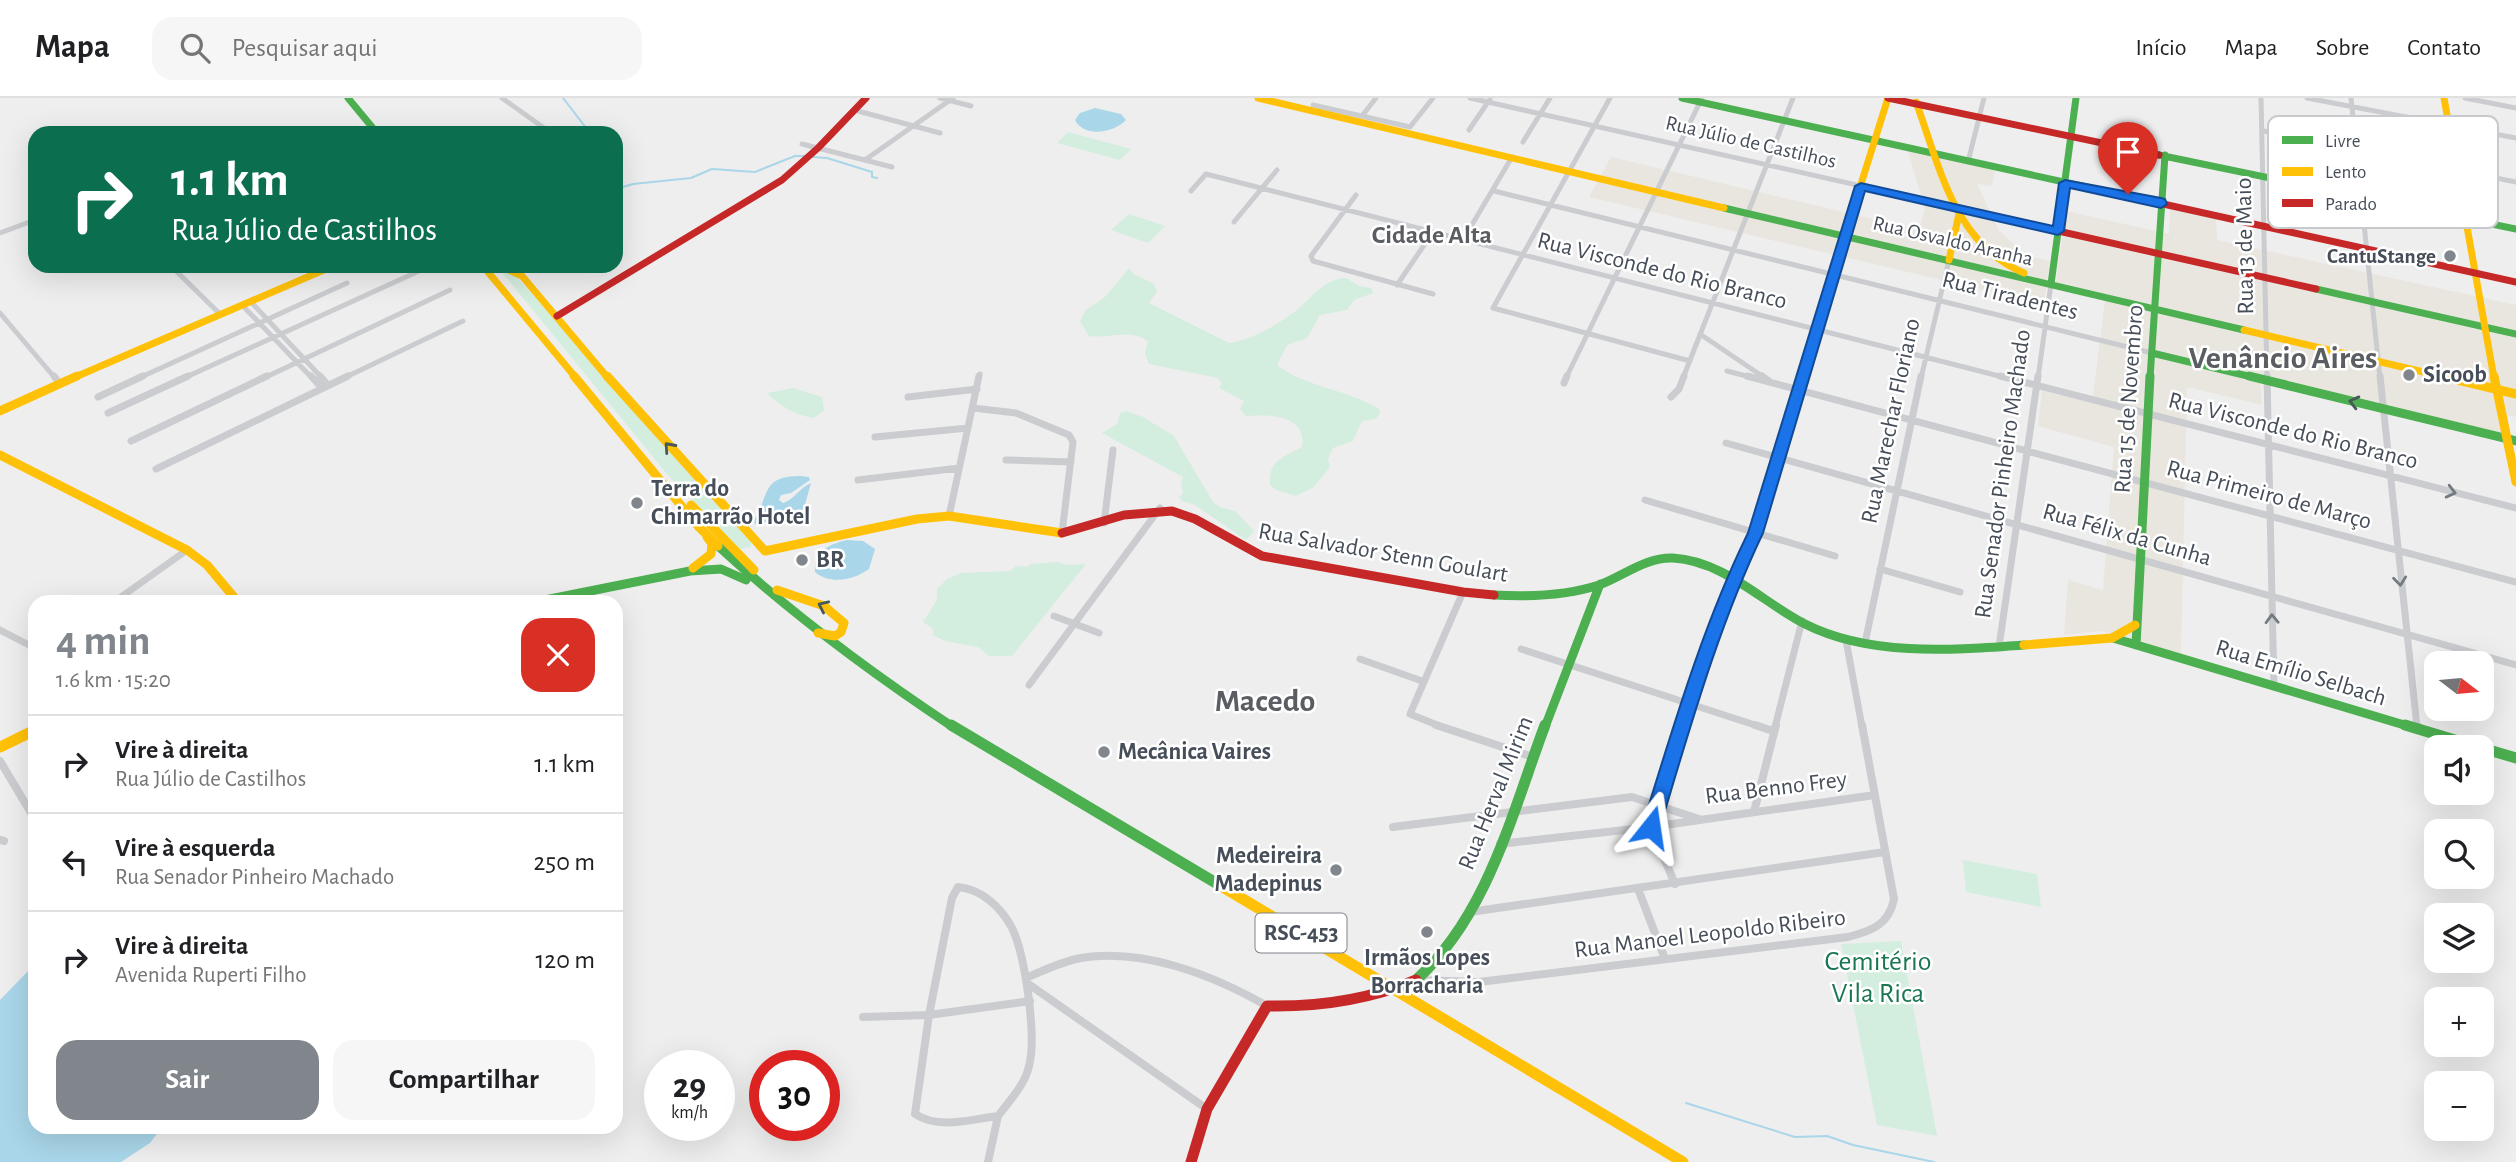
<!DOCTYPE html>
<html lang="pt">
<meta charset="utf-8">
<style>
:root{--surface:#fff;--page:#f6f6f6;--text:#202124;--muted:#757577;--line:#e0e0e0;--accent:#81868d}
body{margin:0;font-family:"Alegreya Sans",sans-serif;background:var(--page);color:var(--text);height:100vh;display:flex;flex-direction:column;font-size:26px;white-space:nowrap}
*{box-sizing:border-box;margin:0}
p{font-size:23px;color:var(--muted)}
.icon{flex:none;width:38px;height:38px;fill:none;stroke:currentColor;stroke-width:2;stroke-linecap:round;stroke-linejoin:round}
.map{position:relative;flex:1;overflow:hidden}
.details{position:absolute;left:28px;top:497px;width:595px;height:539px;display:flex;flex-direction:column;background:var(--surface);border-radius:21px;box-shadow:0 7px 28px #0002}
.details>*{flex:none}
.guide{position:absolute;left:28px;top:28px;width:595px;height:147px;border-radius:21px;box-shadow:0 7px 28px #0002;background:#0b6e4f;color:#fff;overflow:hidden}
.needle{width:46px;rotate:106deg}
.tools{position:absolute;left:2424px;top:553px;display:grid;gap:14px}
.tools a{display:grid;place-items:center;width:70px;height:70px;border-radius:14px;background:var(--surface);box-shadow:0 7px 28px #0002;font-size:35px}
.speed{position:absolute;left:644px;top:952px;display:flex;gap:14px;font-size:35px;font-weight:700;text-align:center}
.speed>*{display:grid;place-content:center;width:91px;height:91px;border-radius:50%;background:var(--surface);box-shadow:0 7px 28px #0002;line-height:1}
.speed small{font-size:18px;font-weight:400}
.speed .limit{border:10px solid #d22;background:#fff;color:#111}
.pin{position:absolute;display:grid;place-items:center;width:60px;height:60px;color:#fff;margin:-72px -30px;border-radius:50% 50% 50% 0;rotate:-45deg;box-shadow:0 0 7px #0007}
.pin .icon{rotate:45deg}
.me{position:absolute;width:77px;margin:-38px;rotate:15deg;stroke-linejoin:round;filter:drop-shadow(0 0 5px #0008)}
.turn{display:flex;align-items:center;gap:24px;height:147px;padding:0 28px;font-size:32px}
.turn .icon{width:91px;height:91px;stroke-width:2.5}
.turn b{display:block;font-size:49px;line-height:60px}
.round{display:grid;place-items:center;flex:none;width:74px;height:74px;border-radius:21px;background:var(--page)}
.head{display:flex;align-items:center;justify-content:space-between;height:119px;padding:0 28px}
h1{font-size:42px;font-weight:600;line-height:52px;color:var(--accent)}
.button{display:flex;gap:14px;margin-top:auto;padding:14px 28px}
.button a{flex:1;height:80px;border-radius:21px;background:var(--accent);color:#fff;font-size:28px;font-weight:600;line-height:80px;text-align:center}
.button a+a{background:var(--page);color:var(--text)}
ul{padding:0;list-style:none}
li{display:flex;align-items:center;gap:21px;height:98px;padding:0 28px;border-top:2px solid var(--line)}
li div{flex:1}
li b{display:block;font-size:26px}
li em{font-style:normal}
header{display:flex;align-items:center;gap:42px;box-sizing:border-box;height:98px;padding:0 35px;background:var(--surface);border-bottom:2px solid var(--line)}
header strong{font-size:33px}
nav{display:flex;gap:38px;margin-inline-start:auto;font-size:24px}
.search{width:490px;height:63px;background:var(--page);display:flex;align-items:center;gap:18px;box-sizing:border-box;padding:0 24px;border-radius:21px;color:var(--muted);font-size:26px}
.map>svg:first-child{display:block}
</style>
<header>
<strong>Mapa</strong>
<div class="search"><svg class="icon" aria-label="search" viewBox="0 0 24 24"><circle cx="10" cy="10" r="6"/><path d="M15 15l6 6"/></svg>Pesquisar aqui</div>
<nav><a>Início</a><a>Mapa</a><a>Sobre</a><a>Contato</a></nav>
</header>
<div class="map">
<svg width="2516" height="1064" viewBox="0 0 2516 1064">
<rect width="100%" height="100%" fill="#efeeee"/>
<path fill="#e8e6de" d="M1908,53L1995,71L1992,88L1977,86L1999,133L2027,158L2050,163L2044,206L1589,99L1611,59L1919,132L1925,111Z
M2170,111L2216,120L2217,142L2516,207V233L2064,131L2066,113L2169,136Z
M2062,138L2516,240V293L2056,184Z
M2105,202L2516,300V319L2498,315L2502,335L2260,277L2262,307L2187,289L2181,556L2101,533L2064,537L2068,482L2103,492L2114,349L2038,328L2042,293L2092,305Z"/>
<path fill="#d3eddf" d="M1068,34L1131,51L1120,62L1057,45Z
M1129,116L1165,128L1148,145L1111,132Z
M1129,170L1134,176L1154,186L1157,193L1149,205L1229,245C1252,242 1275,228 1293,215C1311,202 1322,181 1346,180L1359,188L1371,190L1373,195L1354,202L1347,212L1320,217L1307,240L1287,247L1277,267C1307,290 1347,291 1379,311L1380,315L1376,321L1362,323L1353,343L1333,350L1328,361L1330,369L1314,389L1296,398L1276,392L1270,387C1268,361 1285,359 1302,349C1307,315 1268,317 1246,318L1240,311L1244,303L1219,290L1222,285L1218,280L1149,266L1145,255L1148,243C1128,230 1111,241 1089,238L1080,223L1086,212L1105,199Z
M500,172L515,177L751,442V449L740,451L667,376Z
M793,290L822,299L824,313L813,320C795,317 779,307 767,295Z
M1126,313L1143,319L1174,338L1213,404L1220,409L1235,413L1254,433L1246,442L1195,407L1182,403L1179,399L1183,395L1181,384L1183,379L1102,335L1117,326L1120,315Z
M1057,464L1067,467L1086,466L1012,558H989L978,549L945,543L933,537V531L923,524L937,502V491L947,481L961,475L1011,473L1016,468L1027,469L1031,466Z
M1963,762L2037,776L2041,809L1966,794Z
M1901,843L1937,1038L1877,1027L1841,846Z"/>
<path fill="#a9d6e9" d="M1095,10L1121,16L1126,22C1114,35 1084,40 1075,22L1080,15Z
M800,378L809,379L810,382L791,395L781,397L779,402L783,405C794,402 799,390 811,385L804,410L799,414L756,427L753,423C770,399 760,378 800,378Z
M847,442L863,443L875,451L869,471C854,482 830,487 815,474C813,453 830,446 847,442Z
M35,862V1029H162L150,1045L121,1064H0V902L29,872Z"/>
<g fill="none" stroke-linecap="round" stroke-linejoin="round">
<path stroke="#a9d6e9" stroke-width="2" d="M563,0L590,35
M813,59L827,60L872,74V79L877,80
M616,91L633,86L691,80L712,71L755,74L795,58H804
M1686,1005L1795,1039L1827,1038L1853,1047L1934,1064"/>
<path stroke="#cacccf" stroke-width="5" d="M502,0L551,35
M940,0L971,8
M1470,0L1959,110
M1610,0L1493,210L1690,263
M2261,0L2267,280
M2307,0L2516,40
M2351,0L2380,280
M2465,0L2516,10
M1313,7L1410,29L1433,0
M854,12L940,35
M1362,18L1376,0
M1469,32L1490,1
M2264,33L2516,84
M1523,44L1550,0
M802,46L892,69
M865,62L953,0
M1968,64L1984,0
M1191,93L1206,76L2007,280
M1494,93L2152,255
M1356,97L1311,158L1313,163L1433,196
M1234,124L1277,72
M0,135L35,122
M1463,142L1512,59
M171,168L221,217
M1397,187L1433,134
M251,204L322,280
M243,208L312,280
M0,215L55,280
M1700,236L1765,280
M1727,273L1754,280
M139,280L347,185
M184,280L430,168
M264,280L450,192
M344,280L463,223
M979,280L980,276
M1566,280L1702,0
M1683,280L1793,0
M1802,280L1845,137
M1921,280L1949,162
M2038,280L2051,186"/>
<path stroke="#cacccf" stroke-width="7" d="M54,278L60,286
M311,278L321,289
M320,278L327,286
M1747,278L2516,484
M1762,278L1769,283
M2000,278L2516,410
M2267,278L2274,589
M2380,278L2417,629
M1564,285L1567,278
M98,299L143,278
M908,299L977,291
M1671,299L1679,291L1684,278
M973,310L1016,315L1069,337L1073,344L1062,435
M108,315L188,278
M875,339L968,330
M131,343L267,278
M1726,345L2516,567
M1006,362L1071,364
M156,371L348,278
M858,382L959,370
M1645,402L1835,458
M949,418L979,278
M1104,425L1113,352
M1880,471L1960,494
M114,504L187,452
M1054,518L1099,535
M0,532L35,550
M1846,542L1862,629
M1865,545L1921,278
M1999,549L2038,278
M1521,551L1761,629
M1360,561L1422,583
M1029,587L1160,410
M1442,629L1410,616L1463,494
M1683,629L1733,482L1756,435L1803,278
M1775,629L1802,523"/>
<path stroke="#cacccf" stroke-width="8" d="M1436,627L1533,659
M1755,627L1773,633
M2417,627V631
M0,663L31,715
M1754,714L1776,627
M1393,729L1632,699L1699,721
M0,742L4,743
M1500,746L1651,729L1875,697
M1675,786L1651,729L1684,627
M958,789C981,791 1001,809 1012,830C1025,857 1037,938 1029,968C1025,987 1009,1003 998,1018C972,1021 939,1032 915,1016L929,917L952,800Z
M1638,791L1665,861
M1470,814L1885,754
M1026,880C1042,873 1059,865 1076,861C1140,848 1213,877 1267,908
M1417,882L1479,884L1848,839C1871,833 1889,827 1894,801L1862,627
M1027,885L1207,1011
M863,919L929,917L1030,903
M988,1064L998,1018"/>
<path stroke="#4caf50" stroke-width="7" d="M348,0L377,35
M1682,0L2091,90
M2159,57L2516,131
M1724,110L2244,232
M2051,186L2076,0
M2316,191L2516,236
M2152,255L2256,280
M2150,280L2165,57"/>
<path stroke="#4caf50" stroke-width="9" d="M2249,278L2516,343
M718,448C792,516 870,574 953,629
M690,473L721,471L746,482
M1494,497C1529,499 1565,498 1599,487C1623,478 1646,459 1673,460C1724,463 1762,504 1805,526C1870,559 1953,552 2024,547
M535,504L690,473
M2113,540L2411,629
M2136,547L2150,278
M1545,629L1600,486"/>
<path stroke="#4caf50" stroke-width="11" d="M951,627L1221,788
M2405,627L2478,649
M2482,650L2516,660
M1416,882C1488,817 1512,715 1545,627"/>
<path stroke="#ffc107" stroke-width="7" d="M1258,0L1724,110
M2444,0L2494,280
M1916,4C1940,69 1954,146 2024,175
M1845,137L1888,0
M1949,162L1960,111
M483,168L576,280
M500,168L522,178L608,280
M2244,232L2449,280
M73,280L333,168"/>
<path stroke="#ffc107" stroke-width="9" d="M574,278L698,428L718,448
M607,278L765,453
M2441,278L2516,296
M2494,278L2516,384
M0,313L77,278
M0,357L187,452L207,467L238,504
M691,407L754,472
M765,453L917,421L949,418L1062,435
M693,470L711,456L712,446L707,439
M777,492L824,508L844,525L841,534L835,538L818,535
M2024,547L2112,540L2135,527"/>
<path stroke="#ffc107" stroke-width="11" d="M0,649L35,632
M1221,788L1683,1064"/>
<path stroke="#c62828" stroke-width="7" d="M1888,0L2159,57
M2091,90L2516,184
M1960,111L2316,191
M557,218L782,82L818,50L866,0"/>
<path stroke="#c62828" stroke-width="9" d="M1062,435L1124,417L1172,413L1195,421L1262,458L1463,494L1494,497"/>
<path stroke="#c62828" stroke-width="11" d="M1191,1064L1207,1011L1267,908C1319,909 1368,902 1416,882"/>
</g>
<defs><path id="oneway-chevron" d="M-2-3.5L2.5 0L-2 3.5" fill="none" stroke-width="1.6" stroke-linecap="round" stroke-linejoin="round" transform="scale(1.75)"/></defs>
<g stroke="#475858">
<use href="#oneway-chevron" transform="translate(2354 304) rotate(-166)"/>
<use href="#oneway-chevron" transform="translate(669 349) rotate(-132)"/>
<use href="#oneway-chevron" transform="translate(823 508) rotate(-155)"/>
</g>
<g stroke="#747a82">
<use href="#oneway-chevron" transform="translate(2451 394) rotate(14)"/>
<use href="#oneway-chevron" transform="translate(2400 483) rotate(84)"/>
<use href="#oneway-chevron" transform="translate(2272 521) rotate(-92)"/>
</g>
<path fill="#1a73e8" stroke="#114b97" stroke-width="2" d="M2065,82L2161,100L2165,101L2167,106L2161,110L2070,90L2064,133L2058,137L1865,93L1763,435C1718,529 1690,630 1660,729L1657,735L1651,737L1645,735L1642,729C1673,630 1702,529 1748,435L1855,88L1861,85L2053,128L2059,85Z"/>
<g fill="#81868d" stroke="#fff" stroke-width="2.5">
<circle cx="2450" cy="158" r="7"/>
<circle cx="2409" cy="277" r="7"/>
<circle cx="637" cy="405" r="7"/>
<circle cx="802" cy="462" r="7"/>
<circle cx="1104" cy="654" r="7"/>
<circle cx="1336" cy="772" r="7"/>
<circle cx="1427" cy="834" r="7"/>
</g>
<g text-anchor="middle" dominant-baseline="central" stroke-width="5" stroke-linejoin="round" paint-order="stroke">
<g font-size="21" fill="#464e59" stroke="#fff">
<text transform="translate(1751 44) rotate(13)">Rua Júlio de Castilhos</text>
<text transform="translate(1953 143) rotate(13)">Rua Osvaldo Aranha</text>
</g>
<g font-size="21" font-weight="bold" fill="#464e59" stroke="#fff" text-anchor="end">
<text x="2436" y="158">CantuStange</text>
</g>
<rect fill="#fff" stroke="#7e838b" stroke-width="2" x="1255.5" y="815.5" width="91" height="39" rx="5"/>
<g font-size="23" font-weight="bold" fill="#464e59">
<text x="1301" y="835">RSC-453</text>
</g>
<g font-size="24" fill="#464e59" stroke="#fff">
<text transform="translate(2245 148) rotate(-91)">Rua 13 de Maio</text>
<text transform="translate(1662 173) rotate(14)">Rua Visconde do Rio Branco</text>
<text transform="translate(2010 198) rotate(14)">Rua Tiradentes</text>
<text transform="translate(2129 301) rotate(-86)">Rua 15 de Novembro</text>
<text transform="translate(1891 323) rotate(-78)">Rua Marechar Floriano</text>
<text transform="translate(2293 333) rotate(14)">Rua Visconde do Rio Branco</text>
<text transform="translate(2003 376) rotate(-82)">Rua Senador Pinheiro Machado</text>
<text transform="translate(2269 397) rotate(15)">Rua Primeiro de Março</text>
<text transform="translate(2127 437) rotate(16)">Rua Félix da Cunha</text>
<text transform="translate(1383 455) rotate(10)">Rua Salvador Stenn Goulart</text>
<text transform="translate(2301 575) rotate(17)">Rua Emílio Selbach</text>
<text transform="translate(1776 690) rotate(-7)">Rua Benno Frey</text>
<text transform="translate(1496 695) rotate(-68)">Rua Herval Mirim</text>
<text transform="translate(1710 836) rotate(-7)">Rua Manoel Leopoldo Ribeiro</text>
</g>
<g font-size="24" font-weight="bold" fill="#464e59" stroke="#fff" text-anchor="start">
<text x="2423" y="277">Sicoob</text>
<text x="651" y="391">Terra do<tspan x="651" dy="28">Chimarrão Hotel</tspan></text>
<text x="816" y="462">BR</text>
<text x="1118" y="654">Mecânica Vaires</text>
<text x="1322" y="758" text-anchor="end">Medeireira<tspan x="1322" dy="28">Madepinus</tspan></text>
<text x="1427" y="860" text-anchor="middle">Irmãos Lopes<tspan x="1427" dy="28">Borracharia</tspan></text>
</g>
<g font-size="26" font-weight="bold" fill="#5a5d62" stroke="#fff">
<text x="1432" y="137">Cidade Alta</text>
</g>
<g font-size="28" fill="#1b7752" stroke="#fff">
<text x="1878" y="864">Cemitério<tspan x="1878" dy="32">Vila Rica</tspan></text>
</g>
<g font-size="32" font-weight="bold" fill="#5a5d62" stroke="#fff">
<text x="2283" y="260">Venâncio Aires</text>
<text x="1265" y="603">Macedo</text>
</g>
</g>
<rect x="2268" y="18" width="230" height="112" rx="10" fill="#fff" stroke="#c8cacd" stroke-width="2"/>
<rect x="2282" y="38" width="31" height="8" fill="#4caf50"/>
<rect x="2282" y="69" width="31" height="9" fill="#ffc107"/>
<rect x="2282" y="101" width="31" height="8" fill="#c62828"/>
<g font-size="19" fill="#464e59">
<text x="2325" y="49">Livre</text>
<text x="2325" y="80">Lento</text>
<text x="2325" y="112">Parado</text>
</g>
</svg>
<div class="tools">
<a><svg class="needle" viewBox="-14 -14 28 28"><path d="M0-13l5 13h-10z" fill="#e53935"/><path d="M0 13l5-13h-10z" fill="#757577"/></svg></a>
<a><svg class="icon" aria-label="sound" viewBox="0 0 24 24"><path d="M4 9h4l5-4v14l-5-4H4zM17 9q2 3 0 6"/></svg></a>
<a><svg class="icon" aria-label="search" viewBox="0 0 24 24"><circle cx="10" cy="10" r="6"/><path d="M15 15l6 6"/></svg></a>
<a><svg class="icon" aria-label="layers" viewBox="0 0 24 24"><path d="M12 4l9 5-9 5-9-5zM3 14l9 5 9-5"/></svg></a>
<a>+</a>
<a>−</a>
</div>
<div class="speed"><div>29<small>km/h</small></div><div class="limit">30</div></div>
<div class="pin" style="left:2128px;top:96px;background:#d93025"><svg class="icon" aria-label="arrive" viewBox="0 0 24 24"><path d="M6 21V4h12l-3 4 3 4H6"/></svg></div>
<svg class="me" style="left:1651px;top:729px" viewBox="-20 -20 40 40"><path d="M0-17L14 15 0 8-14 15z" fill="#1a73e8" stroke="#fff" stroke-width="4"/></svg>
<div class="guide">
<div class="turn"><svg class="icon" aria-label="right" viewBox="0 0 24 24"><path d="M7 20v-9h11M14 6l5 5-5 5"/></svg><div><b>1.1 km</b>Rua Júlio de Castilhos</div></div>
</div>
<section class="details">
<div class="head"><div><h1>4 min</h1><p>1.6 km · 15:20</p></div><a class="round" style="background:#d93025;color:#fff"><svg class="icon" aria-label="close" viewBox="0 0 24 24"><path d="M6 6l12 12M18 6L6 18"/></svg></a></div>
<ul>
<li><svg class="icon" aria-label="right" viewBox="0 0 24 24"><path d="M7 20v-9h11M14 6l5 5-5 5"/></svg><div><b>Vire à direita</b><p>Rua Júlio de Castilhos</p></div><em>1.1 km</em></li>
<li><svg class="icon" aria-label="left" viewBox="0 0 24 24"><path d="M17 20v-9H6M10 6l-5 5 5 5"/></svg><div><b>Vire à esquerda</b><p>Rua Senador Pinheiro Machado</p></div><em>250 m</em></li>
<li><svg class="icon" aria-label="right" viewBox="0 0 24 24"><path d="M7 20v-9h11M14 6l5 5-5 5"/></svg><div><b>Vire à direita</b><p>Avenida Ruperti Filho</p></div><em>120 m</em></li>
</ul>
<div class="button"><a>Sair</a><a>Compartilhar</a></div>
</section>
</div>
